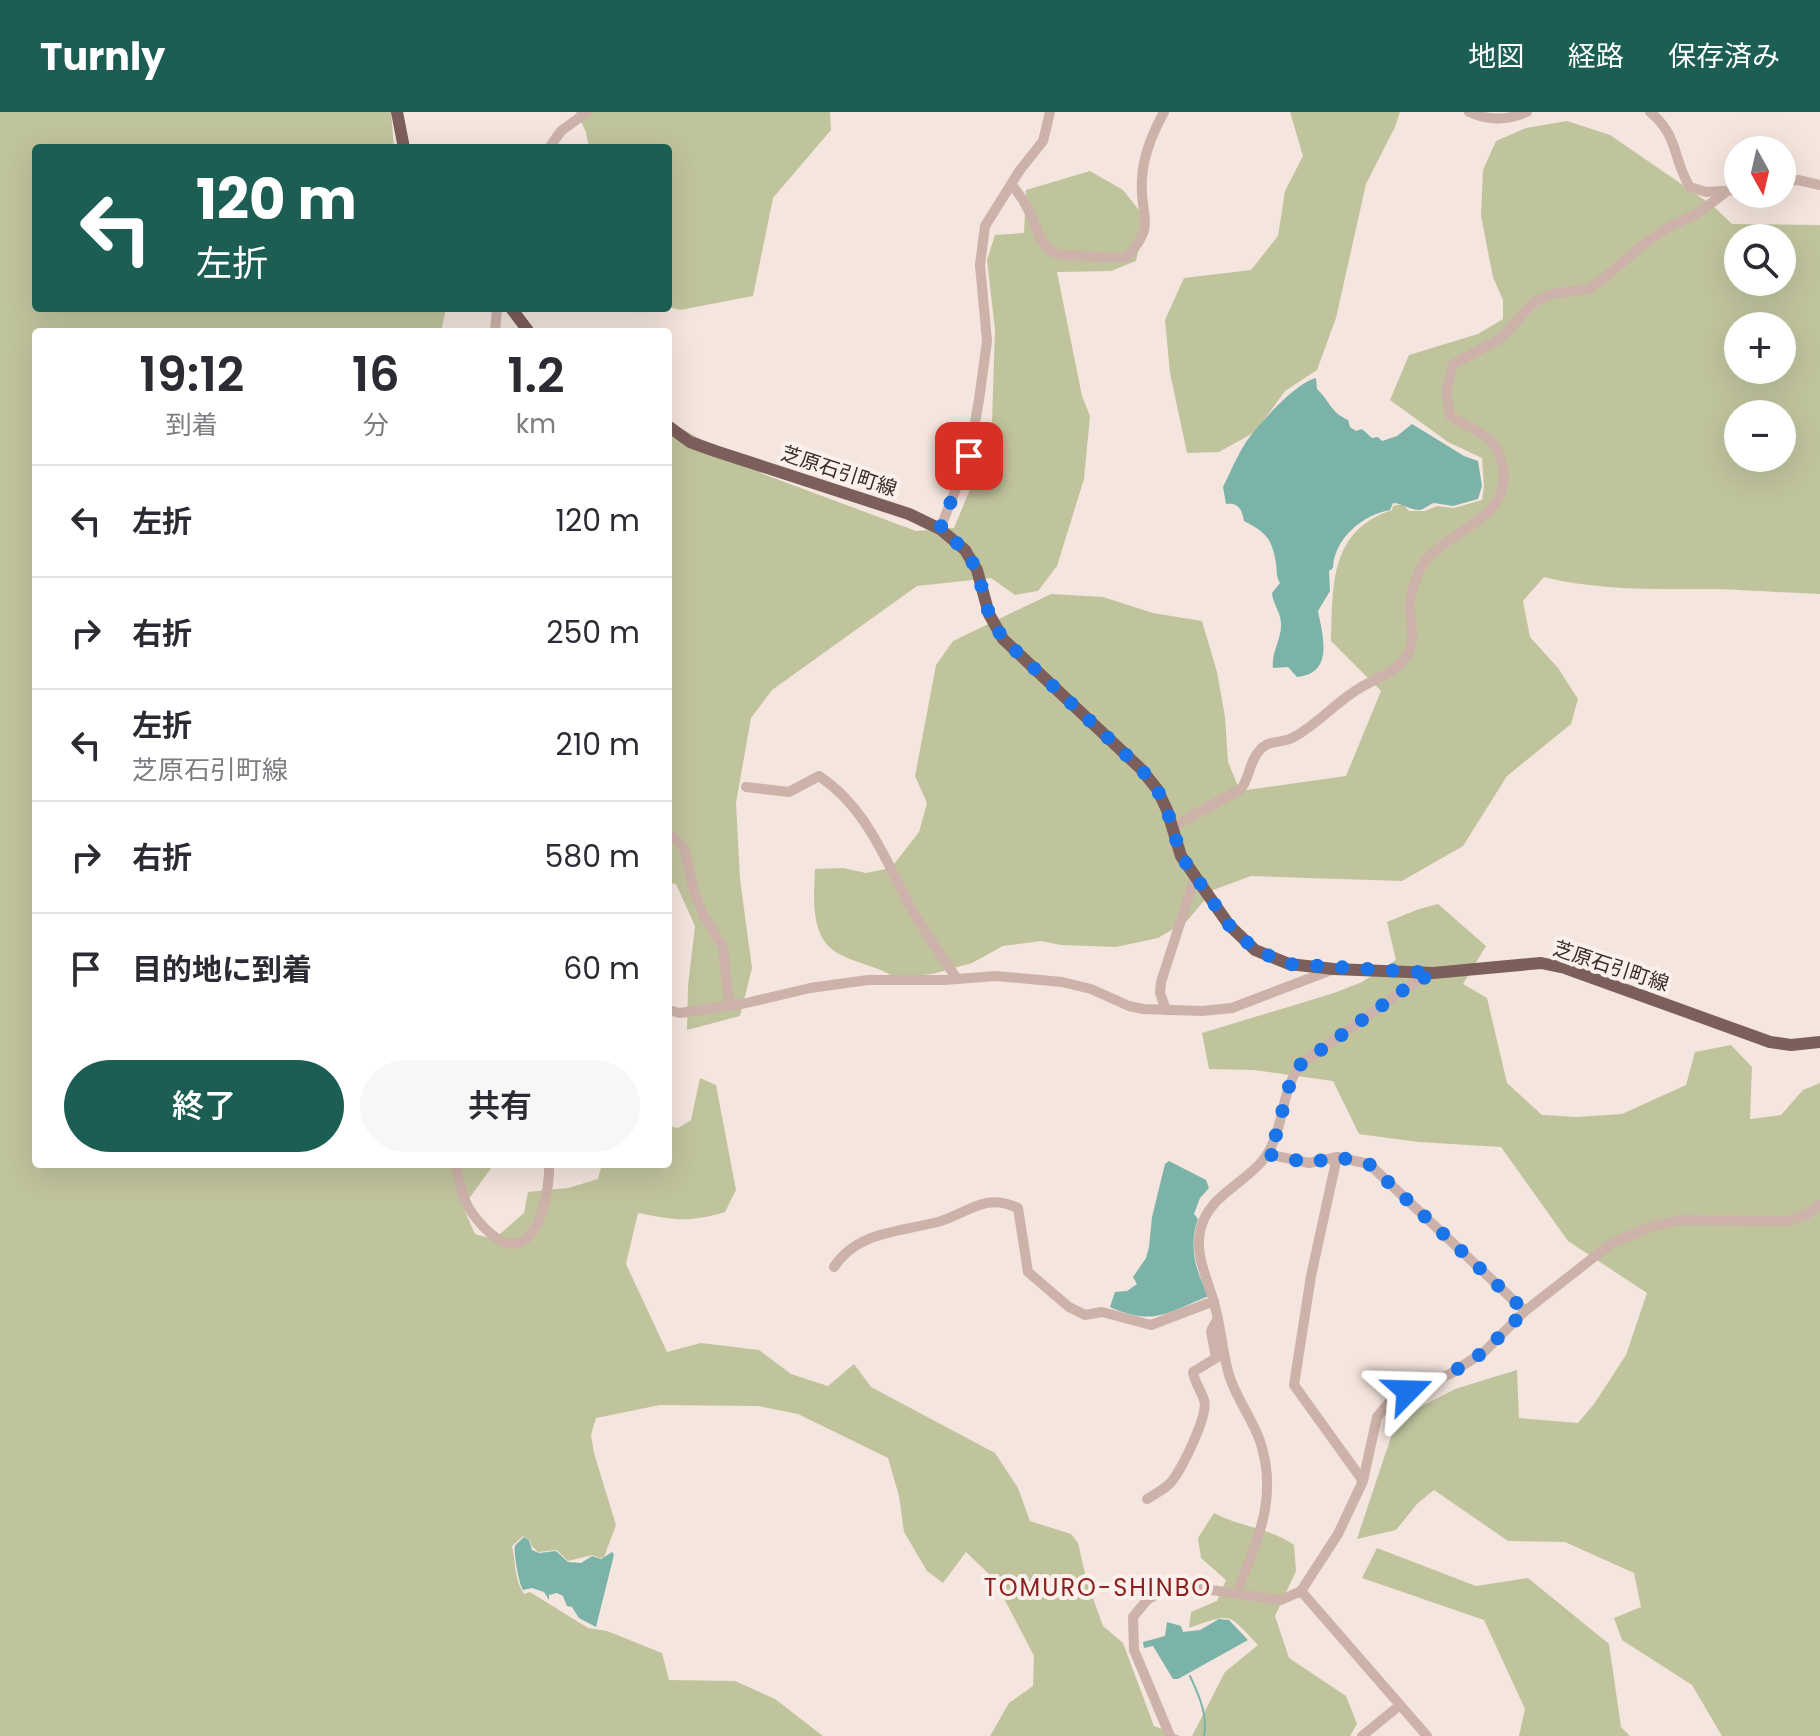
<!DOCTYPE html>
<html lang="ja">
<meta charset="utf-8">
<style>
:root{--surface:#fff;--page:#f7f7f7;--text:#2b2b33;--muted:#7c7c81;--line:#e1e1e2;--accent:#1c5e53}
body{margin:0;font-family:Poppins,"Noto Sans JP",sans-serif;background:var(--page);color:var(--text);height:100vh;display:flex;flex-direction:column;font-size:30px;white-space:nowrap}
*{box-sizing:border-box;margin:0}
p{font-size:26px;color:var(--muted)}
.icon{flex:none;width:44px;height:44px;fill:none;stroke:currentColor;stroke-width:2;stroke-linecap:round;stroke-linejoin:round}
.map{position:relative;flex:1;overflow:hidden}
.sheet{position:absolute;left:32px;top:216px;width:640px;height:840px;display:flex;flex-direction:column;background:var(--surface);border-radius:8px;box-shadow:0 8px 32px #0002}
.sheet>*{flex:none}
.hud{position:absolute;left:32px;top:32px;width:640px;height:168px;border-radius:8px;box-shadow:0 8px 32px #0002;background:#1c5e53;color:#fff;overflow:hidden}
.needle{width:52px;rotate:172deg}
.tools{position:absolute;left:1724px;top:24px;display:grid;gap:16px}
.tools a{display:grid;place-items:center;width:72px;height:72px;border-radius:50%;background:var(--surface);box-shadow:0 8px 32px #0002;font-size:40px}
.pin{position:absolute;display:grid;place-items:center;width:68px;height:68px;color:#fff;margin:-34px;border-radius:16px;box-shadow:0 4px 12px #0006}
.me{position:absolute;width:88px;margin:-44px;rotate:68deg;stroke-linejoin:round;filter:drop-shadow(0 0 6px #0008)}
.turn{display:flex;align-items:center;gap:28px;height:168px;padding:0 32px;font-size:36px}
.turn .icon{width:104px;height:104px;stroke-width:2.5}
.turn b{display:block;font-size:56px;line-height:68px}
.eta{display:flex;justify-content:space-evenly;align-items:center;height:136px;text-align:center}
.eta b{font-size:48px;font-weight:600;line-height:56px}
.cta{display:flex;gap:16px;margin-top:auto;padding:16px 32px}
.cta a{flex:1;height:92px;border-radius:48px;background:var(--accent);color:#fff;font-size:32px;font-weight:600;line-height:92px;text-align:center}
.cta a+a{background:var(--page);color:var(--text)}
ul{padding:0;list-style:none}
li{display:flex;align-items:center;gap:24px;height:112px;padding:0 32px;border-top:2px solid var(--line)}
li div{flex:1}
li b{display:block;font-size:30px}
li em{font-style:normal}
header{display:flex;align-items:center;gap:48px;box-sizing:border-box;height:112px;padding:0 40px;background:var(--accent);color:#fff}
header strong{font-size:38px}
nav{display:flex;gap:44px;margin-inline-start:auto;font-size:28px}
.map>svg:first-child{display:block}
</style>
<header>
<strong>Turnly</strong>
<nav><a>地図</a><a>経路</a><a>保存済み</a></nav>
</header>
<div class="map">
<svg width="1820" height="1624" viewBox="0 0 1820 1624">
<rect width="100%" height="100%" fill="#f4e5de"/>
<path fill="#c0c49d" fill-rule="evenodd" d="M0,0H391L394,36H36V196H446L441,220H36V1052H494L463,1095L475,1122L494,1127L524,1101L528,1080L568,1076L598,1067L602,1052H668V1014L678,1016L691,1008L700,966L716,973L736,1078L725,1100C689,1111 674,1108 638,1101L626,1152L667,1240L701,1231L759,1238L791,1262L828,1274L854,1252L871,1275L995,1341L1018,1376L1030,1409L1071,1422L1078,1431L1087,1470L1103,1514L1123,1531L1154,1614L1180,1624H990L1009,1591L1033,1574L1034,1544L994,1467L966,1440L943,1471L927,1459L904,1420L899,1384L888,1346L798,1302L758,1294L660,1293L596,1306L591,1323L594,1341L616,1413L604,1445L600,1446L592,1443L568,1449L557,1438L538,1440L531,1433L530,1428L523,1424L512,1434C516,1452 514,1467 524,1482L530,1480L588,1516L607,1519L662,1541L669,1568L735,1569L775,1587L823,1624H0Z
M576,0H830L831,18L773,86L753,184L680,198L668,195V36H589L586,20Z
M1290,0H1400L1395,15L1366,72L1336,206L1317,258L1285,279L1255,320L1219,340L1187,341L1170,261L1165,208L1184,166L1251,158L1278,124L1285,79L1303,44Z
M1567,9L1610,23L1712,93L1732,112L1820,113V482C1785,481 1750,478 1715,477C1658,477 1600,479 1544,465L1523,489L1530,525L1558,556L1578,587L1571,612L1507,664L1463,734L1402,769L1251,764L1213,778L1187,809L1158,826L1116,835L1061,833L1041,829L1003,834L972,851L932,862L896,866C877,854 858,852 839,842C809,826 814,785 815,757L843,756L866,761L891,756L919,720L927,691L915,664L936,553L953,529L1051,482L1103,485L1153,501L1202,509L1217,560L1225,605L1228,650L1240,679L1346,664L1381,579L1331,529C1333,473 1329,419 1392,398L1393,394L1403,392L1409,399H1425L1437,394L1454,396L1482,388L1484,374L1482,346L1448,330L1390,288L1409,243L1478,222L1503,207V188L1493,165L1481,104L1483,58L1496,29L1526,16ZM1738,126H1782V170H1738ZM1738,214H1782V258H1738ZM1738,302H1782V346H1738Z
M1090,59L1123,78L1146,107L1136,149L1111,159L1057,160L1082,284L1090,304L1084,367L1057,454L1038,479L1015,483L991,466L917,474L772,578L751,606L736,691L740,767L752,856L740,904L687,918L688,874L695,814L676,772L668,771V314L684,318L763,362L916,419L954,416L973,370L992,309L995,218L987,148L995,123L1024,121L1026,78Z
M1438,792L1486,834L1463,872L1487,886L1507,971L1542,1003L1577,1005L1622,1002L1686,973L1695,940L1731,933L1752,955L1750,1007L1781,1003L1803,978L1820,971V1624H1722L1692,1573L1622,1528L1614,1506L1641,1495L1634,1461L1565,1430L1508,1429L1434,1378L1417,1392L1396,1418L1357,1427L1397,1307L1455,1277L1517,1258L1519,1306L1578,1311L1594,1292L1626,1243L1647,1181L1568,1129L1501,1035L1418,1030L1359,1022L1333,969L1254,958L1209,957L1202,921L1334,881L1362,870L1396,848L1387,810L1419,797Z
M1214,1401C1240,1415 1270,1416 1294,1433L1296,1459L1275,1504L1289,1546L1346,1584L1357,1612L1350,1624H1192L1225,1560L1258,1533C1227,1500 1232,1501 1189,1516L1191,1500L1217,1489L1226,1468L1201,1446L1198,1426Z
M1377,1436L1476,1474L1528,1466L1609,1532L1621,1615L1630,1624H1519L1525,1597L1484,1508L1362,1466Z"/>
<path fill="#7cb3a9" d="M1316,266L1317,277C1330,289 1330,300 1348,308L1350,315L1356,319L1362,317L1372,326L1378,325L1382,329L1397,324L1412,312L1464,344L1478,349L1482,374L1478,387L1453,394L1434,391C1430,392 1427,395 1423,397C1414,401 1403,391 1393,391L1390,398C1362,403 1334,427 1333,456L1329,459L1330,479L1318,499C1323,524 1334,562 1297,565L1288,555L1273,556C1271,541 1282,526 1281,512C1281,500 1273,493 1272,481L1280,471C1276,464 1277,460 1276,451C1272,427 1266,420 1244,409C1242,398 1239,390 1226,392L1223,375C1230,361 1237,344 1246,330C1259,312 1295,271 1316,266Z
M1169,1049L1206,1068L1209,1076L1200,1086L1194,1102L1198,1107C1188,1133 1196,1162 1209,1184C1167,1200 1155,1215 1110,1195L1115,1180L1127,1179L1137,1172L1133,1165L1146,1146L1149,1135L1152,1105L1165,1052Z
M524,1425L529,1428L532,1438L539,1441L556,1439L568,1450L581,1451L592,1444L601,1447L612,1440L614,1443L596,1515L579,1506L572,1495L567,1494L563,1484L557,1481L549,1483V1488L544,1480L532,1476L523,1478C519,1472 513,1439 515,1434C517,1431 521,1428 524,1425Z
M1219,1507L1229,1508L1248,1528L1178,1567H1173L1153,1534L1144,1536L1143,1530L1165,1524L1167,1510L1181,1514L1183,1520L1200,1518Z"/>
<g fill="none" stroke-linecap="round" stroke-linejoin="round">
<path stroke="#7cb3a9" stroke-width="2" d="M1190,1564C1199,1584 1208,1602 1204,1624"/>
<path stroke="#cdb2a9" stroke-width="10" d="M1469,0C1489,9 1507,9 1527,0
M1650,0C1680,25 1672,47 1690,75L1706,80L1738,78
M549,36L561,19L587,0
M1782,70L1798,68L1820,73
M1011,72C1025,88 1030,101 1038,120C1048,146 1060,143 1083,144C1098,145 1111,146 1127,145C1158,111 1139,106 1142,67C1143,44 1153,20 1164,0
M495,220L497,196
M940,417L969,344L979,288L987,229L980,153L985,114L1020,58L1043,29L1050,0
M746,675L789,680L819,664C866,695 885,747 910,794C924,820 941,843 957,867
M1172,715L1241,677C1250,665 1249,650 1259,639C1269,627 1280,632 1292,626C1318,613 1338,587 1365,573C1380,565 1395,560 1405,546C1417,529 1410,512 1410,493C1411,479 1418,458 1426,448C1452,417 1512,405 1503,356C1501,346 1498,336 1491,329C1479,317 1462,314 1450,303L1446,279L1453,252L1500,227L1534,190L1552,182L1588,177L1602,168L1640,135L1667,116L1698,101L1726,80
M668,721L684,736L694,779L703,802L723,835L729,893
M668,898L680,901L742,892L810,876L868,868H944L996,864L1062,870L1091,877L1129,894L1143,897L1202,899L1232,896L1334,857
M1166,898L1160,881L1161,870L1195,765
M1267,1042L1309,1051L1337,1045L1369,1052L1525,1199
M1337,1045L1311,1164L1294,1273L1363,1369
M455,1052C458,1064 460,1077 465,1088C471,1103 495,1133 514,1132C542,1129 550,1073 549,1052
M834,1155C858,1118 903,1120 941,1109C972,1099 984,1081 1018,1096L1028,1160L1069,1195L1085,1203L1102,1200L1151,1213L1214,1189
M1147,1387C1155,1382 1167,1376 1172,1369C1182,1356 1209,1303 1204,1288C1201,1278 1195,1272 1193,1260L1216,1246L1211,1219L1217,1208
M1301,1479L1427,1624
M1236,1482C1257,1428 1279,1387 1260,1329C1252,1306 1236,1286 1229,1263C1222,1239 1221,1214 1214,1191C1208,1168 1195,1144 1200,1120C1206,1085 1243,1073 1263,1048C1285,1020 1279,983 1300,953L1409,874L1433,861
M1170,1624L1134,1538L1133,1505L1147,1488L1163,1479L1190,1475L1281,1488L1301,1479L1338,1422L1363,1369L1377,1305L1393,1286L1450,1262L1485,1239L1525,1199L1612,1131L1653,1114L1682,1108L1789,1109L1807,1102L1820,1093
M1362,1624L1400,1593"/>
<path stroke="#7c5e5a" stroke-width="12" d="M397,0L404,36
M511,196L529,220
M668,314L690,330L715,339L909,402L940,417L965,438L977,458L989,502L1003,527L1141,657L1157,677L1167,698L1181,744L1229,813L1255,838L1289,852L1334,857L1433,861L1541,851L1565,856L1770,930L1791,933L1820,930"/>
</g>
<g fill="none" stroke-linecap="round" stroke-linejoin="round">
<path stroke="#1a73e8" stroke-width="14" stroke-dasharray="0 25.2" d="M969,344L940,417L965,438L977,458L989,502L1003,527L1141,657L1157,677L1167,698L1181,744L1229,813L1255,838L1289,852L1433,861L1409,874L1300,953C1280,981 1285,1014 1267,1042L1309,1051L1337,1045L1369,1052L1525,1199L1485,1239L1450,1262L1408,1279"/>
</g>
<g text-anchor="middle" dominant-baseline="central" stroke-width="8" stroke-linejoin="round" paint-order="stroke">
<g font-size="20" fill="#3a2b29" stroke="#fbf0eb">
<text transform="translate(839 359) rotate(18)">芝原石引町線</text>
<text transform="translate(1611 854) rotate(18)">芝原石引町線</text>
</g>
<g font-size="24" letter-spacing="2" fill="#8d201e" stroke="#fbf0eb">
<text x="1098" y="1475">TOMURO-SHINBO</text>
</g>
</g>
</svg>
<div class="tools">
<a><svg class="needle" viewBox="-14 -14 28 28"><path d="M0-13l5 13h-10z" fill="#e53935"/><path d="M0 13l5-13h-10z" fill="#7c7c81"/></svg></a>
<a><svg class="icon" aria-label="search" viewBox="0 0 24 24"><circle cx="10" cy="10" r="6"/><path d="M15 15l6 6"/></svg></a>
<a>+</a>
<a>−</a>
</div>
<div class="pin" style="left:969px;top:344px;background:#d93025"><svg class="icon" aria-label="arrive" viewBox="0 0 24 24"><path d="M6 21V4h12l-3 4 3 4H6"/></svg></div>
<svg class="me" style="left:1408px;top:1279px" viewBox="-20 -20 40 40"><path d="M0-17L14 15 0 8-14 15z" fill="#1a73e8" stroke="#fff" stroke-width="4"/></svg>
<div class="hud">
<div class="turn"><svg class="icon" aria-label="left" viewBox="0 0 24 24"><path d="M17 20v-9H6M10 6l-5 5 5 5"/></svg><div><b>120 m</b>左折</div></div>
</div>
<section class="sheet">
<div class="eta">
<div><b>19:12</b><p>到着</p></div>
<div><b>16</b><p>分</p></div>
<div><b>1.2</b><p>km</p></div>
</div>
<ul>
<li><svg class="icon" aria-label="left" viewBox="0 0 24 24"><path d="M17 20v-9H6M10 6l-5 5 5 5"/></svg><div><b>左折</b></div><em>120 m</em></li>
<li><svg class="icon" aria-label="right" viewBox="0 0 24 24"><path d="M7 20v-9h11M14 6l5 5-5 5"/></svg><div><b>右折</b></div><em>250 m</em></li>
<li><svg class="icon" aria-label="left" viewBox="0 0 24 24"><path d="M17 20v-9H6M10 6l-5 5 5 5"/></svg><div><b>左折</b><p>芝原石引町線</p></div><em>210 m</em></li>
<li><svg class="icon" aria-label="right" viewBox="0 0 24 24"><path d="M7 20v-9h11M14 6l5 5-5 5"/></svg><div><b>右折</b></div><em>580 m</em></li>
<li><svg class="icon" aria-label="arrive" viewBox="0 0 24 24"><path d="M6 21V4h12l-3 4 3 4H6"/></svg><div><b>目的地に到着</b></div><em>60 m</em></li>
</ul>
<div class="cta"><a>終了</a><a>共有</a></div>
</section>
</div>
